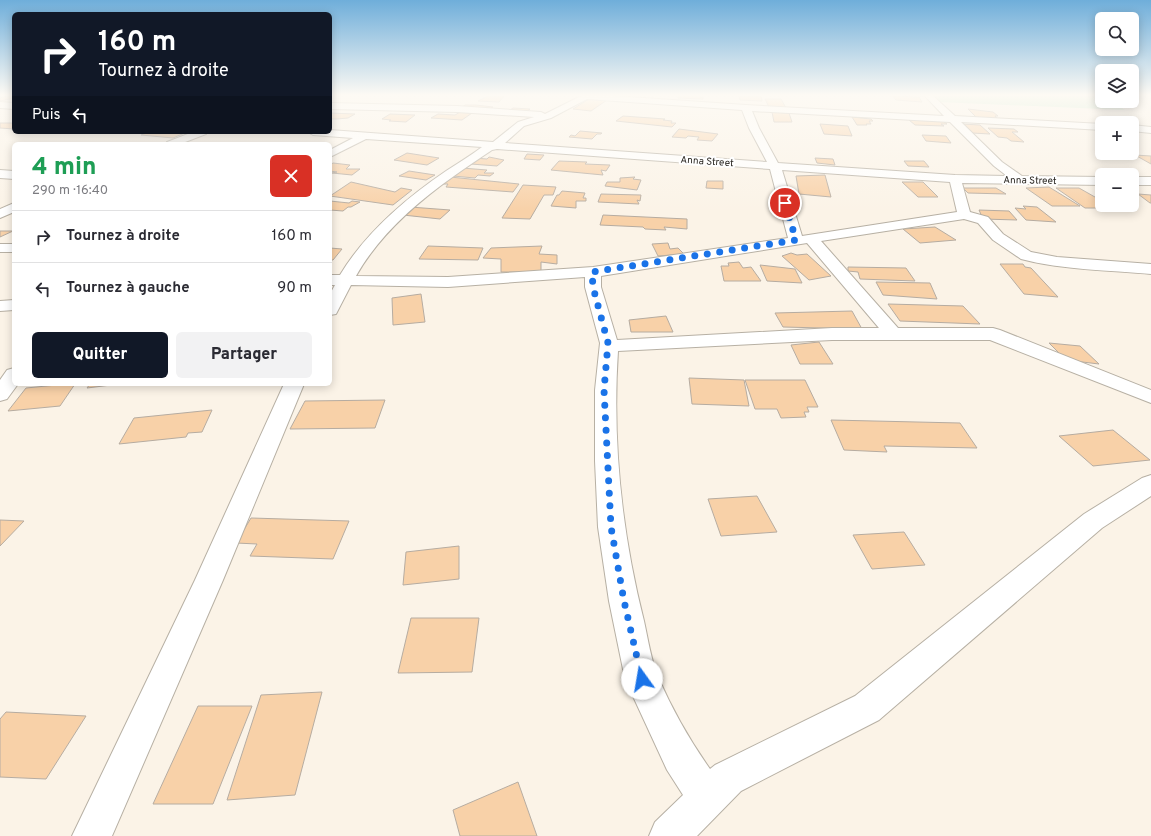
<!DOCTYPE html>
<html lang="fr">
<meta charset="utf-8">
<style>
:root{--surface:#fff;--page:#f2f2f3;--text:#2b2b33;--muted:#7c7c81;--line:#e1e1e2;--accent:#111827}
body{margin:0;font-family:Overpass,sans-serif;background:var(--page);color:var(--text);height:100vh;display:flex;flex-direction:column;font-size:15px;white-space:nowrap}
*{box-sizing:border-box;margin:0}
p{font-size:13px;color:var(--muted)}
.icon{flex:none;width:22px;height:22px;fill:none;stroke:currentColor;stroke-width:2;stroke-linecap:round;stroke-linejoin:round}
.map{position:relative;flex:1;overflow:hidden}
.sheet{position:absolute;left:12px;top:142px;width:320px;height:244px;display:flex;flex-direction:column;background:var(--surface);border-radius:6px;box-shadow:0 2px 10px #0003}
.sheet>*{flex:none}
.banner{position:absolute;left:12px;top:12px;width:320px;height:122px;border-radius:6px;box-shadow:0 2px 10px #0003;background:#111827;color:#fff;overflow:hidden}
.fabs{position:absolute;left:1095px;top:12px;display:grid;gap:8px}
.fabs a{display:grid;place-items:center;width:44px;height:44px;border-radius:6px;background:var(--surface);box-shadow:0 2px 10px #0003;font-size:20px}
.pin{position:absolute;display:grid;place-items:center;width:34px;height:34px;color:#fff;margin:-17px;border:2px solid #fff;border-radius:50%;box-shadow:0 1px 4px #0007}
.me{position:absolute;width:44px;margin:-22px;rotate:347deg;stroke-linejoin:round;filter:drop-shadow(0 0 3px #0008)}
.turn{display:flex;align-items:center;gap:14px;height:84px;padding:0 20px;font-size:18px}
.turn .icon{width:52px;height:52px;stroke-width:2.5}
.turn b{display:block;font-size:28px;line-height:34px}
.then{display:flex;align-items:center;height:38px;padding:0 20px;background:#0003;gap:8px;font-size:15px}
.round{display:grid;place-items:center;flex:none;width:42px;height:42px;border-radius:6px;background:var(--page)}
.head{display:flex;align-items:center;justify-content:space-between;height:68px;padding:0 20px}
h1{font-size:24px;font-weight:800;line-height:30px;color:#1e9e55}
.action{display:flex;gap:8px;margin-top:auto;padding:8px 20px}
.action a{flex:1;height:46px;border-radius:6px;background:var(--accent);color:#fff;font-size:16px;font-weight:800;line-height:46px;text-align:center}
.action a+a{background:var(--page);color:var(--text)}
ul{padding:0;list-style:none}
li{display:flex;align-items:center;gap:12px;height:52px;padding:0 20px;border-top:1px solid var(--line)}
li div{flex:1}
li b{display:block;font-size:15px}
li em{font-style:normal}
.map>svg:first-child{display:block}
</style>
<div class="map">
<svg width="1151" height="836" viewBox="0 0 1151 836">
<rect width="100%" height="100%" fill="#fbf3e7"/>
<path fill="#bee7c4" d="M931,94H1102V101H1111L1125,110L938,102Z"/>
<path fill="#f8d1a8" stroke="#b6aca1" d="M14,94V98L0,101V98Z
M678,94L700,95V97H703V99L678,98Z
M893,94H919L921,96L894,95Z
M488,96H504L499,102L478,101Z
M739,96H761L762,101L740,100Z
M893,96L919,97L922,102L896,100Z
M589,99L607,100L591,111L573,109Z
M765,99H781L786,108L769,107Z
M465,105H476L493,107L488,110L460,109Z
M513,108L530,109L525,113L507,112Z
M968,109L993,112L998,116H995L998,120L977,118Z
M460,112L472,113L462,120L431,118L438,114L455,115Z
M772,112L789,113L792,122H774Z
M330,113L355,114L348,118L337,119H330Z
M390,114L415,115L406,122L389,121L391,120L382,119Z
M623,116L665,119L663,120L672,121L671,123H676L672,127L616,121Z
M852,117L871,119L873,121H869L871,124H866L867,125H857Z
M909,120L943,121L947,124H941L944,126L915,125Z
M0,123H14V129L0,128Z
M820,124L848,126L852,136L824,134Z
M962,124L980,125L990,134L972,133Z
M988,128L1014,129L1018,132H1012L1024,142L1011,141L1007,138L998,137Z
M679,129L718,134L712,141L697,140L699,137L688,136L686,138L672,137Z
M580,131L602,133L601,134H597L592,139L569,137L571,135L575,136Z
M149,132H187L173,138L141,135Z
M922,135L946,136L951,143L926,141Z
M407,153L439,158L427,165L394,160Z
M527,154L544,155L540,160L524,159Z
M1135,155L1151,156V164Z
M489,157L504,160L497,166L471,164L474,158L487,159Z
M815,158L833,159L835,165L817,163Z
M559,161L587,162L585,164L610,165L606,171L601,170L603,175L551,170Z
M904,161H924L929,167L908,166Z
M333,163L350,165L346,169H360L352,175L332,173L337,172L330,171V165Z
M462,168L487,170L484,173H494L490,176L478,175L475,178L453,176Z
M409,171L435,175L426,180L399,176Z
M825,175L831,197L799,194L796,176Z
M450,177L519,184L513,192L446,187L448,184H442Z
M635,177L633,179L641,180L637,190L605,186L607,182H620V178Z
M707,181H723V189L706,188Z
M351,182L395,192L401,188L412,190L393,205L330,196Z
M902,182H923L938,197H918Z
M523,185L556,187L553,195H544L530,219L502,218Z
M1049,187L1080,206H1052L1026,188Z
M963,188H996L1006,194L968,193Z
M1056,188H1079L1102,201V205H1108L1114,208H1085Z
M562,191L585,193L583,198H586V201H576V208L551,206L557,195H559Z
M601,194L641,195L640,201L637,200L639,204L598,202Z
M1138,194L1151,195V203H1150Z
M330,201L349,203L352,201L360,202L351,207H348L343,211L330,210Z
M1023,206L1037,207L1056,222L1026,220L1015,208L1026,209Z
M410,207L450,210L440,219L403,215Z
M979,210L1009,211L1017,220L983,219Z
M603,215L687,219V229L664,227L666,230L645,229L643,227L600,225Z
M935,227L956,240L920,243L903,229Z
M0,231H13L0,237Z
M668,243L670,249L678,248L684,254L658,256L652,244Z
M428,246L483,248L478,260L419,259Z
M542,246L539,254L557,255V264L541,262V272H501V259L483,258L491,248Z
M330,248L342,249L333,260H330Z
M791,253L797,255L807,254L831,276L809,280L782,256Z
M739,262L743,268L751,267L761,281H724L721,266H729L728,263Z
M1000,264H1023L1025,267L1031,268L1058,297L1024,294Z
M760,265L795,269L802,283L767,281Z
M848,267L906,268L915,281L860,279L858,272L848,271Z
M876,282L930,283L937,299L883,295Z
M421,294L425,322L393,325L392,298Z
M888,304L963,306L980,324L900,321Z
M852,311L862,329L783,327L775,313Z
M666,316L673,332H631L629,320Z
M819,342L833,364H800L791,345Z
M1049,343L1080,346L1099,364L1066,360Z
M689,378L744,380L749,406L692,404Z
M745,380H805L818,407H807L809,412H804L806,417L781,418L777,409H755Z
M67,384H75L60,406L8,411L26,388Z
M90,384H119L87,388Z
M385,400L375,428L290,429L305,401Z
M212,410L202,432L188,433L186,437L119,444L134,418Z
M831,420L960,423L977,448L884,446L887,452L844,450Z
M1113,430L1150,460L1093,466L1059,436Z
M757,496L777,532L721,536L708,499Z
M251,518L349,521L333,559L250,556L257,544L236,543Z
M0,520L24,521L0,546Z
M904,532L925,565L872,569L853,535Z
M459,546V579L403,585L406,552Z
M411,618H479L472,672L398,673Z
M322,692L295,795L227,800L261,695Z
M198,706H252L213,804H153Z
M6,712L86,716L46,779L0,777V719Z
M518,782L537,836H460L453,810Z"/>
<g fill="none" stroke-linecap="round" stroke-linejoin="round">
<g stroke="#b7b0a4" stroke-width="2">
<path id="minor" d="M585,94L746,105L944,116L923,94H931L955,116L1102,124V130L961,122L1002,162L1022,176L1102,177V185L962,183L970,212L988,217L1003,234L1031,252L1057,257L1151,264V274C1108,270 1063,270 1021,259L993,240L978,223L964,219L821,241L898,328H993L1000,330L1151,390V403L990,340H832L618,351C612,442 622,534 644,621C648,639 651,660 658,677C672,709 690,741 710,769L715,765L855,696L1084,514L1142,478L1151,475V496L1102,528L879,720L741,791L697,836H649L655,822L683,795L667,770L625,679L609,601L598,527L595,461V390L600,343L585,287V277L448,287L351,285L336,314L330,315V294L335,285H330V275H340C366,232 405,199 446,171C458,163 470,156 482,147L366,139L330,157V150L353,138L313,135L308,132H330V130L493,142L518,122L534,117L457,112L330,109V103L457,106L541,112L545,114ZM587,99L742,110L749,128L767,162L505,143L524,126L551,118ZM752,111L950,122L994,166L1007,176L955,175L778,163L759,128ZM497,149L770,169L788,238L593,267L448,277L356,276C379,235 416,203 454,176C466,167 479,159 492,150ZM782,170L950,182L957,212L802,236ZM807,243L879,328H832L617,340L601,287V276Z
M0,102L14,103V109L0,108Z
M1132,125L1151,127V133L1132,131Z
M193,132H207L206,134L180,144H166L167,142Z
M0,170L14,171V179L0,178Z
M1132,177H1151V185H1132Z
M14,203V212L0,218V209Z
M0,244H14V252H0Z
M14,300V310L0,311V301Z
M14,368V384H18L7,399L0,401V380L7,370Z
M284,384H304L223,580L112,836H72L195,580Z"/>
</g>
<use href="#minor" fill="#fff" fill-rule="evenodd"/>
</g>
<linearGradient id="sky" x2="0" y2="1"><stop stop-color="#6faeda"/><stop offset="0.45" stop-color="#fdfaf4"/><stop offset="1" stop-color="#fdfaf4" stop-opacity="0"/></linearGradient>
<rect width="1151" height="211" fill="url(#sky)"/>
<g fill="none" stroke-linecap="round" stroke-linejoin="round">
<path stroke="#1a73e8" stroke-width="7" stroke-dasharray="0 12.6" d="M642,679L624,601L611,527L604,390L608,343L593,287L592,272L796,240L785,203"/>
</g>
<g text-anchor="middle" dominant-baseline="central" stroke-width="4" stroke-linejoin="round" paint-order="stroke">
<g font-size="10" fill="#2a2722" stroke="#fff">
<text transform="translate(707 162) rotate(4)">Anna Street</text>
<text transform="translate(1030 181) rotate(1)">Anna Street</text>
</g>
</g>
</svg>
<div class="fabs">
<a><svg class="icon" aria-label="search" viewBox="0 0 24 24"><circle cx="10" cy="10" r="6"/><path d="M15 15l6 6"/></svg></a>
<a><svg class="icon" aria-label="layers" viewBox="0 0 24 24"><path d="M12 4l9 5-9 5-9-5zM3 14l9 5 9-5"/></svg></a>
<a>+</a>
<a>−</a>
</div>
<div class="pin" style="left:785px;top:203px;background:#d93025"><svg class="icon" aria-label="arrive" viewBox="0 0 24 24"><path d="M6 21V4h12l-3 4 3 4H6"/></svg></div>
<svg class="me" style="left:642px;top:679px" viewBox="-20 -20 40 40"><circle r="19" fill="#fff"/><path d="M0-13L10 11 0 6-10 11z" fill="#1a73e8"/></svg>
<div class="banner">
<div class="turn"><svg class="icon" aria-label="right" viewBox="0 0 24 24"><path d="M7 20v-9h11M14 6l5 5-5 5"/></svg><div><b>160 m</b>Tournez à droite</div></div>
<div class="then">Puis<svg class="icon" aria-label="left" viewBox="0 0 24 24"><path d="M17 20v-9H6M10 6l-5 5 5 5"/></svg></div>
</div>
<section class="sheet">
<div class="head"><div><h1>4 min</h1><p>290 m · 16:40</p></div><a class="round" style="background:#d93025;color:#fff"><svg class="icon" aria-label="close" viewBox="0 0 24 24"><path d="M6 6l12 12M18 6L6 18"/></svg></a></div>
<ul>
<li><svg class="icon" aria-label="right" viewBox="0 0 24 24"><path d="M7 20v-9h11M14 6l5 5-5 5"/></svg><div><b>Tournez à droite</b></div><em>160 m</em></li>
<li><svg class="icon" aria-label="left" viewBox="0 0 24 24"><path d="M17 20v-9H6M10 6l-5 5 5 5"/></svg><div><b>Tournez à gauche</b></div><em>90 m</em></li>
</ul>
<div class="action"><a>Quitter</a><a>Partager</a></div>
</section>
</div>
